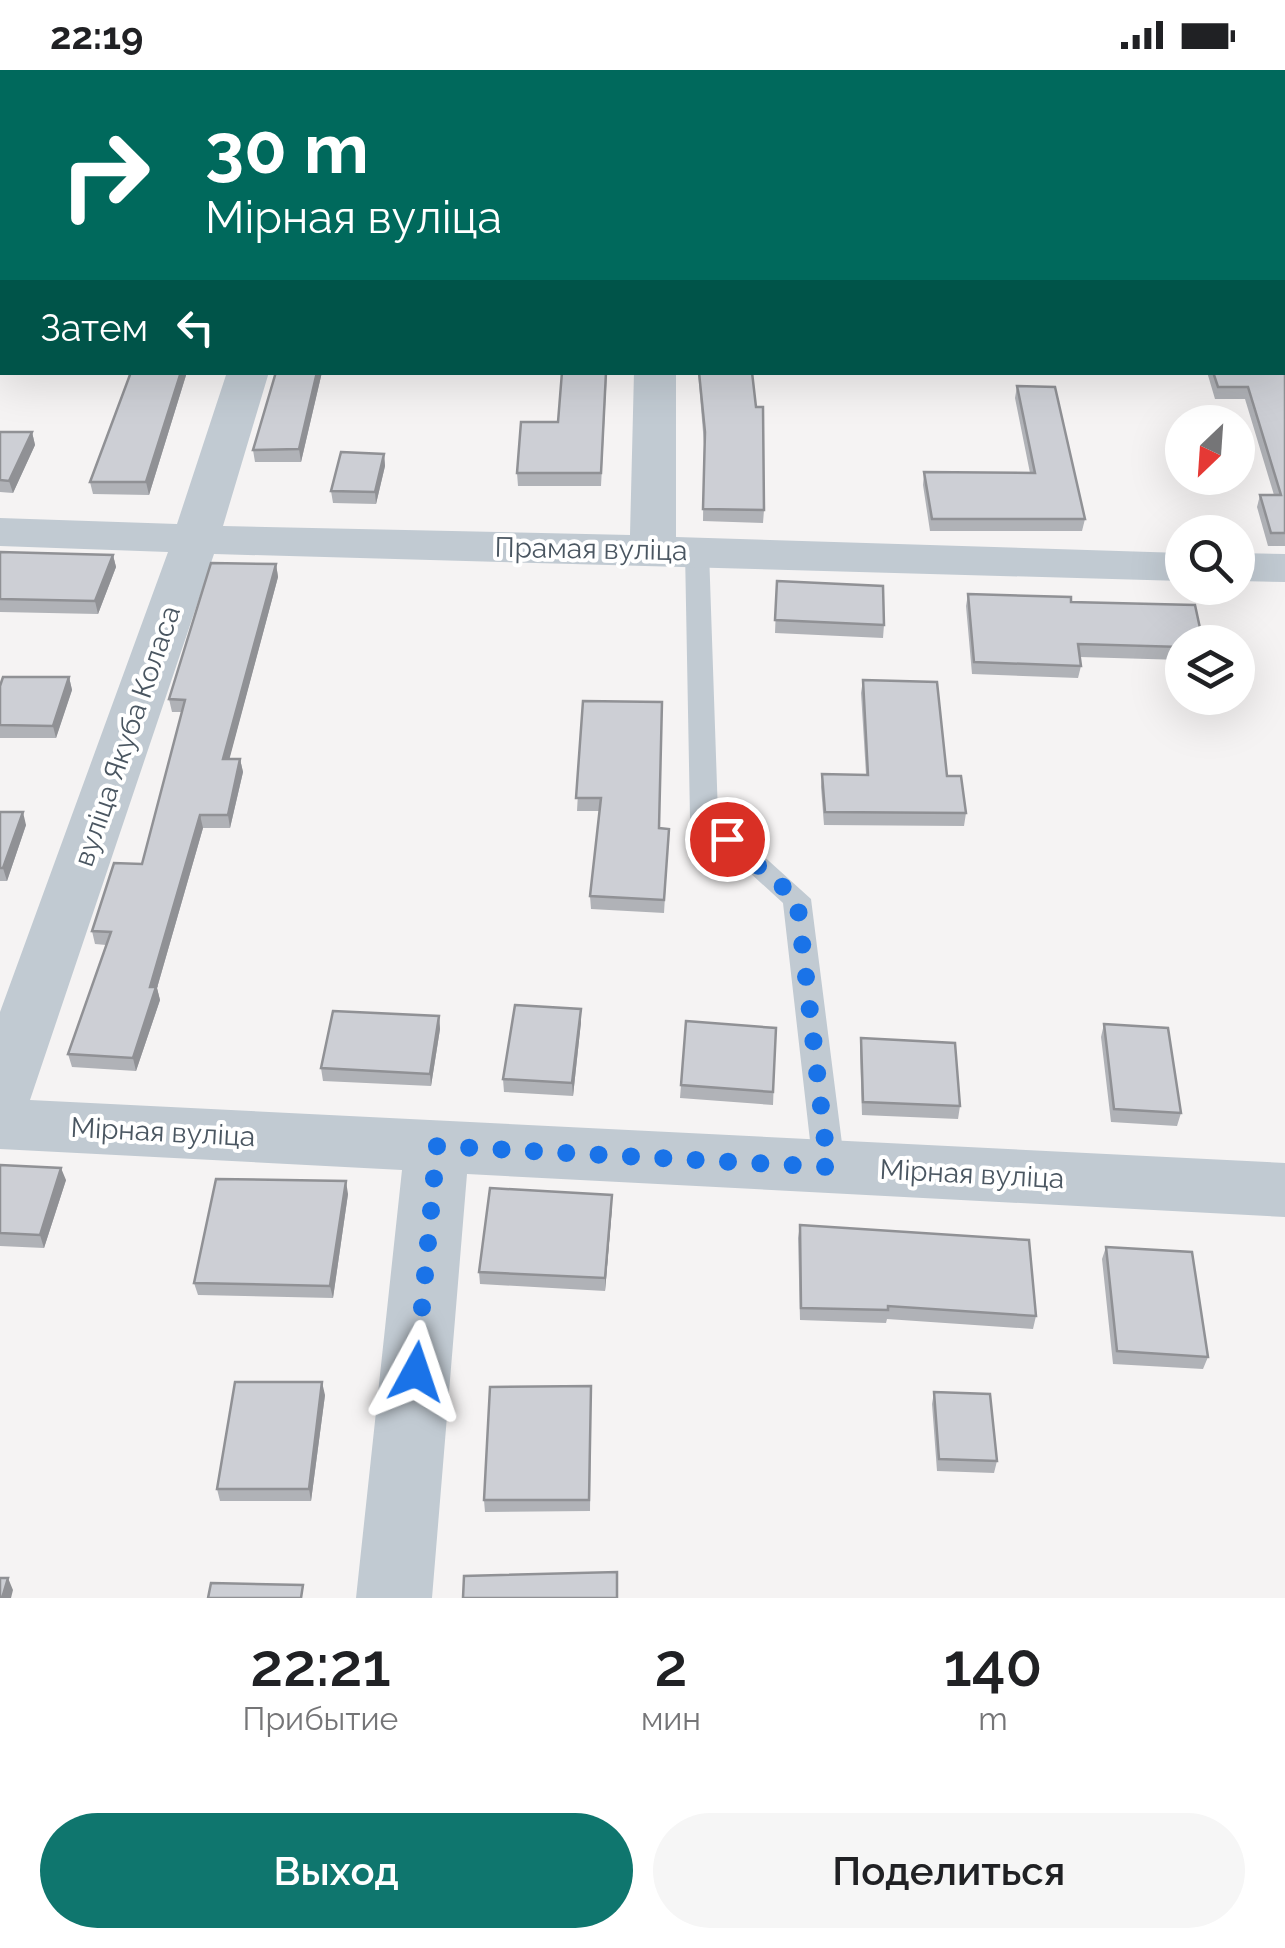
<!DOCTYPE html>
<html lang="ru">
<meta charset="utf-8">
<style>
:root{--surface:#fff;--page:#f6f6f6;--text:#202124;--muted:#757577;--accent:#0f766e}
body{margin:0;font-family:Raleway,sans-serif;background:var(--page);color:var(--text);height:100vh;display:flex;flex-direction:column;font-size:38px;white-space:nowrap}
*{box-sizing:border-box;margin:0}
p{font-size:32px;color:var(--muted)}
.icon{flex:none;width:55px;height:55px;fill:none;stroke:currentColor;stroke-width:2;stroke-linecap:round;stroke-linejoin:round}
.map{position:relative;height:1528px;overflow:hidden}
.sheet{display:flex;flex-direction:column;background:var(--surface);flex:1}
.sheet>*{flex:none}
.top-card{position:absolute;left:0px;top:0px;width:1285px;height:305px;box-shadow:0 10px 40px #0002;background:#00695c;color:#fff;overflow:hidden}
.needle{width:65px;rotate:205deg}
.buttons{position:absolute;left:1165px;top:335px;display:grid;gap:20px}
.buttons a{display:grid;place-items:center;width:90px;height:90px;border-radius:50%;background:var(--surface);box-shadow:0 10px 40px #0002;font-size:50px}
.pin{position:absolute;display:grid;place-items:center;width:85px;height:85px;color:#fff;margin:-42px;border:5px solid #fff;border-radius:50%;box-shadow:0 2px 10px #0007}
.me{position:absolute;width:110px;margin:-55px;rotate:5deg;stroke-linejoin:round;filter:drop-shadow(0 0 8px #0008)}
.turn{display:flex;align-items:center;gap:35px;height:210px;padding:0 40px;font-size:45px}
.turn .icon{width:130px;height:130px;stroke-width:2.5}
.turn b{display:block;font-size:70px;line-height:85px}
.then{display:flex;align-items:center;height:95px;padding:0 40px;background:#0003;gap:20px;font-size:38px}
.eta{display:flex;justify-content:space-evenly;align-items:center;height:170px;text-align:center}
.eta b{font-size:60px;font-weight:600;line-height:70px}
.primary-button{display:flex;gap:20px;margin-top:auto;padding:20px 40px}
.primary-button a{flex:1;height:115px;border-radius:60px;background:var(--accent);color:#fff;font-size:40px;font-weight:600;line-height:115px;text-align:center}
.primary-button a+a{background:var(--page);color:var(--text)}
.status{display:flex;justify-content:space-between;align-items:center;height:70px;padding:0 50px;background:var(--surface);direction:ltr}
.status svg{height:28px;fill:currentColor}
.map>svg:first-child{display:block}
</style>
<div class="status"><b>22:19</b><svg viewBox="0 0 49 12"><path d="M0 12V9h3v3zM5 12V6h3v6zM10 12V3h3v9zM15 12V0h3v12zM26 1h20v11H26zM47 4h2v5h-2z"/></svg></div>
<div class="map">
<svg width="1285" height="1528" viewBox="0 0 1285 1528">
<rect width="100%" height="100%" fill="#f5f3f3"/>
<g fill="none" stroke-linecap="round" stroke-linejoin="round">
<path fill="#c1cad2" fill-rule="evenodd" d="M697,474L709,481L718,745L811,829L845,1097L840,1106L829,1110L818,1106L813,1097L783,833L690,748L685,481Z"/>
<path fill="#c1cad2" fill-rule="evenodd" d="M1174,0H1208L1210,2H1176Z
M1282,201L1285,202V230L1282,229Z
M227,302H269L223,456L630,465L634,302H676V467L1182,483V511L214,484L30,1030L1285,1093V1147L467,1104L432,1528H356L402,1100L0,1079V942L168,482L0,476V448L177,454Z
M1238,483L1285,484V512L1238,511Z"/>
</g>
<path fill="#b0b2b7" d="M1038,0H1167V2H1039Z
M131,302H187L149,425L93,424L90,412Z
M276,302H322L301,392H255L253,380Z
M562,302H607L601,416H518L517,403L558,352Z
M698,302H752L764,440L763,453L703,451L704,374Z
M1207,302H1285V476H1268L1257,437L1260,425H1274L1245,329H1215Z
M1017,316L1085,449L1082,461H930L923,415L924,402L1030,403L1015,328Z
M0,362H32L35,375L13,423L0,422Z
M384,384L385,396L376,434L333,433L331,421Z
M0,482L113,485L116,497L98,544L0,542Z
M276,494L278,507L229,689H240L243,702L230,758H203L157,918L160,930L136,1001L72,997L68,984L106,875L95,874L92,861L142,794L182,642H172L169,629Z
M777,511L884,555L883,568L775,563Z
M968,524L1071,532L1182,572V590L1080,587L1081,596L1078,608L972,604L966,536Z
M69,607L72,620L56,668H0V616Z
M863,610L947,706L966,743L964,756L824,755L821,717L822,704H866L861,623Z
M583,631L659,758L669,759L664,843L591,839L590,826L600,741H577Z
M0,742L26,755L7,811H0Z
M439,946L440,959L431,1016L323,1011L321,998Z
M581,952L573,1026L504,1022L503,1009Z
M1104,954L1181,1043L1177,1056L1111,1052L1101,967Z
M776,958L773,1035L680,1028L681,1015Z
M861,968L960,1036L958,1049L862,1045L860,981Z
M0,1095L66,1110L44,1178L0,1176Z
M348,1124L333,1228L198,1225L194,1213Z
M612,1137L605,1221L480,1214L479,1202Z
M800,1155L1036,1246L1033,1259L887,1249L886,1253L800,1250L798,1168Z
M1106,1177L1208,1287L1203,1299L1113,1294L1102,1189Z
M934,1322L997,1391L994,1403L937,1401L932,1334Z
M325,1325L311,1431H220L217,1419Z
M591,1328L590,1441L485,1442L484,1430Z"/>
<path fill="#909195" d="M181,302H187L149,425L146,412Z
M317,302H322L301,392L299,379Z
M32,362L35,375L13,423L9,411Z
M384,384L385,396L376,434L375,422Z
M113,485L116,497L98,544L95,531Z
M276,494L278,507L226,702L223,689Z
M69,607L72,620L56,668L53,656Z
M240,689L243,702L230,758L228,745Z
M23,742L26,755L7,811L3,798Z
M200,745L203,758L157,918L160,930L136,1001L133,988L150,917Z
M581,939V952L573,1026L572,1013Z
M439,946L440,959L431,1016L430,1004Z
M61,1098L66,1110L44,1178L40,1165Z
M346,1111L348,1124L333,1228L330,1216Z
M612,1125V1137L605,1221V1208Z
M322,1312L325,1325L311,1431L309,1419Z
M8,1508L13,1520L11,1528H2Z"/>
<path fill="#cdcfd5" stroke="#909195" stroke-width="2.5" d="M93,0H145L143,2H92Z
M242,0H290L289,2H240Z
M365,0H418L417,2H374L364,1Z
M549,0H758V2H549Z
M1282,296L1285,302V463H1271L1260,425H1281L1248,317H1218L1213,302H1282Z
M131,302H181L146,412H90Z
M276,302H317L299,379L253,380Z
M562,302H606L601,403H517L521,352H558Z
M699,302H752L756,337H763L764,440L703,439L705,362Z
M1017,316L1055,317L1085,449H932L924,402L1035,403Z
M0,362H32L9,411L0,410Z
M341,382L384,384L375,422L331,421Z
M0,482L113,485L95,531L0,529Z
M211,493L276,494L223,689H240L228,745H200L150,917H156L133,988L68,984L111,862L92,861L114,793L142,794L185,630L169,629Z
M777,511L883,516L884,555L775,550Z
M968,524L1071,527V532L1195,535L1203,572H1182V577L1078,574L1081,596L974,592Z
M3,607H69L53,656L0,655V616Z
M863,610L937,612L947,706H961L966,743L825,742L822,704L868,705Z
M583,631L662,632L659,758L669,759L664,830L590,826L601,728H576Z
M0,742H23L3,798H0Z
M515,935L581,939L572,1013L503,1009Z
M333,941L439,946L430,1004L321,998Z
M686,951L776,958L773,1022L681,1015Z
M1104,954L1168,958L1181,1043L1114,1039Z
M861,968L955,973L960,1036L863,1032Z
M0,1095L61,1098L40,1165L0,1163Z
M216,1109L346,1111L330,1216L194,1213Z
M490,1118L612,1125L605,1208L479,1202Z
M800,1155L1029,1170L1036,1246L888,1236V1240L801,1238Z
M1106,1177L1192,1182L1208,1287L1117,1281Z
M235,1312H322L309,1419H217Z
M591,1316L589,1430H484L490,1317Z
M934,1322L990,1324L997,1391L939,1389Z
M617,1502V1528H463L464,1506Z
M0,1508H8L2,1528H0Z
M211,1513L303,1515L301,1528H208Z"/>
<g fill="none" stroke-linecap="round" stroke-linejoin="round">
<path stroke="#1a73e8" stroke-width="18" stroke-dasharray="0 32.4" d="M416,1302L437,1076L828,1097L797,829L727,769"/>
</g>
<g text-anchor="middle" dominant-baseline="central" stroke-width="8" stroke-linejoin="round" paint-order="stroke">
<g font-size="28" fill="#4a5661" stroke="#fff">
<text transform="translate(591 479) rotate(1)">Прамая вуліца</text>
<text transform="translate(127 666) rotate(-71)">вуліца Якуба Коласа</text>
<text transform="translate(163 1062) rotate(3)">Мірная вуліца</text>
<text transform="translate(972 1104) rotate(3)">Мірная вуліца</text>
</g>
</g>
</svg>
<div class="buttons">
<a><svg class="needle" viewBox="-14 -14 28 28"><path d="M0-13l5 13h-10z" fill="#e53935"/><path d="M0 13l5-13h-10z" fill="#757577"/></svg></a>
<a><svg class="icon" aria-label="search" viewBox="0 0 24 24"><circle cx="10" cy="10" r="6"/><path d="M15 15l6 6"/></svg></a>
<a><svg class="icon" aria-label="layers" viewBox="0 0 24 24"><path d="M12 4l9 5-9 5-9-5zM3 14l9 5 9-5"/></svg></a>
</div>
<div class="pin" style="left:727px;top:769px;background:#d93025"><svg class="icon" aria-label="arrive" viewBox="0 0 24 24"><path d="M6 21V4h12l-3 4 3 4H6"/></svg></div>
<svg class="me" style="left:416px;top:1302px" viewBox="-20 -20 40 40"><path d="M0-17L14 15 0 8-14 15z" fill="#1a73e8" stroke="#fff" stroke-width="4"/></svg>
<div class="top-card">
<div class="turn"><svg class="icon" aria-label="right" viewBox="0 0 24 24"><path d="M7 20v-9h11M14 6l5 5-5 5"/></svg><div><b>30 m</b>Мірная вуліца</div></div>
<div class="then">Затем<svg class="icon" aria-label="left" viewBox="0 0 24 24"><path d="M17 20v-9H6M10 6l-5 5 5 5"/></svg></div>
</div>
</div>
<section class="sheet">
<div class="eta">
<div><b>22:21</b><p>Прибытие</p></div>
<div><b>2</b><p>мин</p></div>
<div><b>140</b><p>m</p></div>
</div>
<div class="primary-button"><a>Выход</a><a>Поделиться</a></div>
</section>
